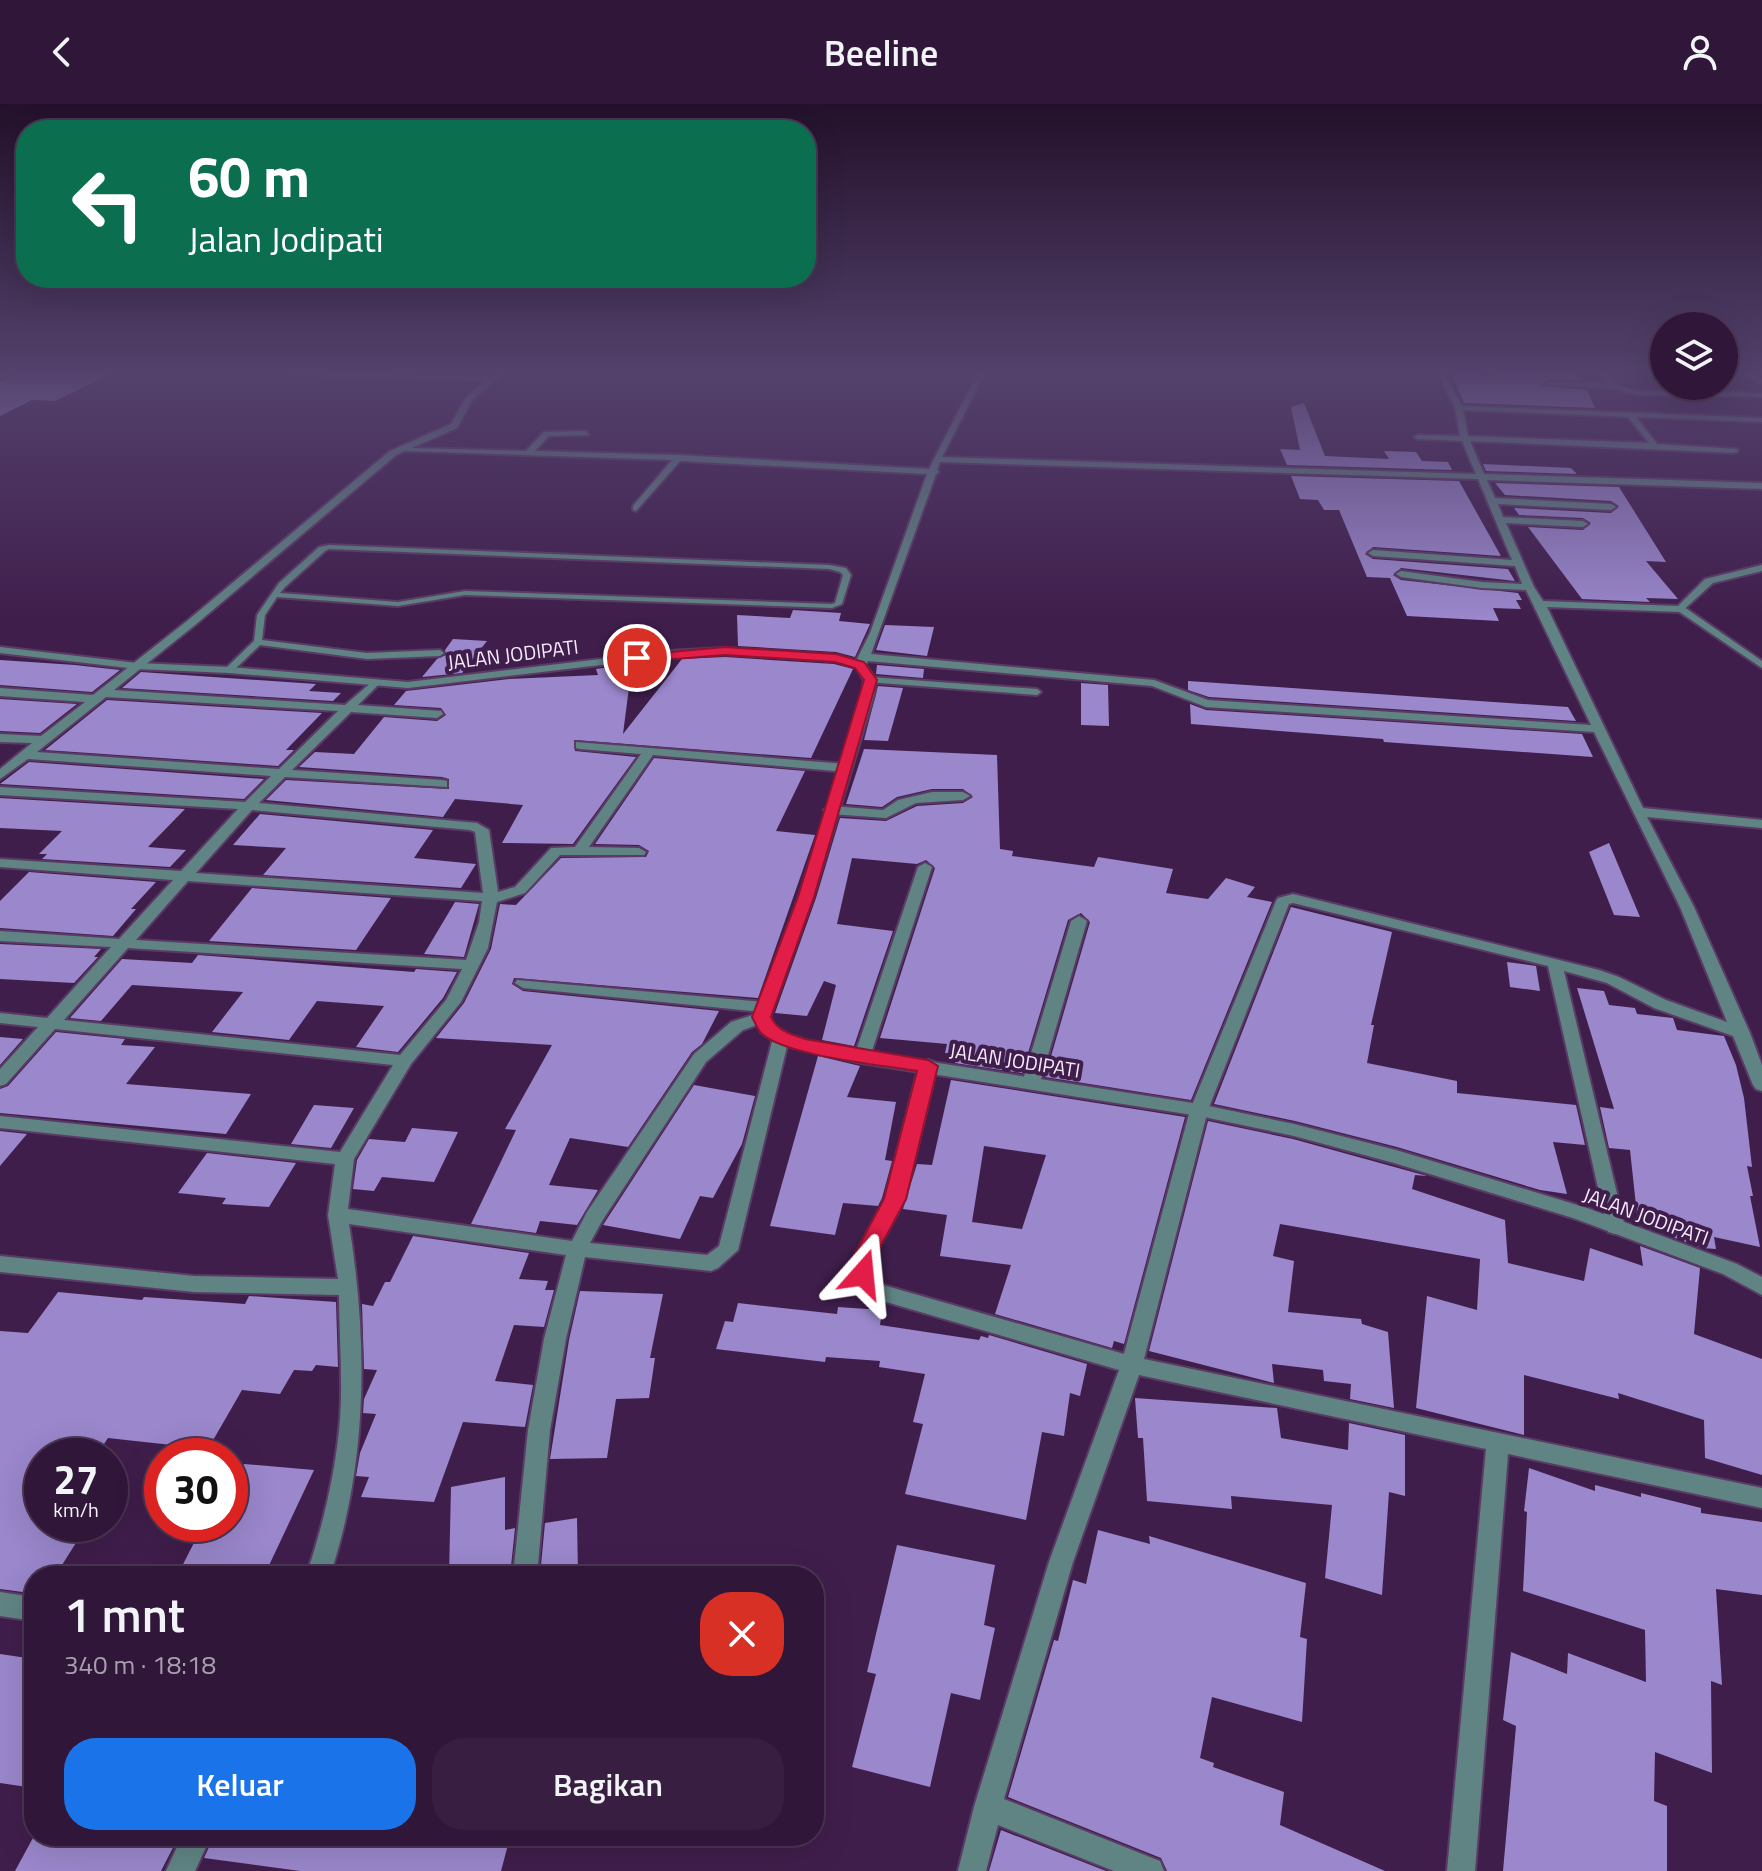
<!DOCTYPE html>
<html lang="id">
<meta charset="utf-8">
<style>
:root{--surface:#301639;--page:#381f41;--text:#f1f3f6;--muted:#a89fae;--line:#4b3553;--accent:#1a73e8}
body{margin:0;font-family:"Titillium Web",sans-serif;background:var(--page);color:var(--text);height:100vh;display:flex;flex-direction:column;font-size:30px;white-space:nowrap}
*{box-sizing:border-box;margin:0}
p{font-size:26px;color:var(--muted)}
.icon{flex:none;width:44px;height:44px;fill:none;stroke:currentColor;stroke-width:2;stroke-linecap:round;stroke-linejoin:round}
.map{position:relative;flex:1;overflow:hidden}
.panel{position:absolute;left:24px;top:1462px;width:800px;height:280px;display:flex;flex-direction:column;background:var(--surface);border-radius:32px;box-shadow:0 8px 32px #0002,0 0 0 2px var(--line)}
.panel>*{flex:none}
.hud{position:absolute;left:16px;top:16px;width:800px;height:168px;border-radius:32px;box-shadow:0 8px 32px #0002,0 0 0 2px var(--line);background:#0b6e4f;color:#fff;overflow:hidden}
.buttons{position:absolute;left:1650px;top:208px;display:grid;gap:16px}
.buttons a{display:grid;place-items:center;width:88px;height:88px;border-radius:50%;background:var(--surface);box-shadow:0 8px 32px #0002,0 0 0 2px var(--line);font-size:40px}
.speed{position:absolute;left:24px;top:1334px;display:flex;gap:16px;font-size:40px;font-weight:700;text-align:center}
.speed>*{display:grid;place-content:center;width:104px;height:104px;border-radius:50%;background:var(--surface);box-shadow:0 8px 32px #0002,0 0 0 2px var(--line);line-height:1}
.speed small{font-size:20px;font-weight:400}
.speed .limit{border:12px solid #d22;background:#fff;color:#111}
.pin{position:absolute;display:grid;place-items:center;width:68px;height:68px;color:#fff;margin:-34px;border:4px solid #fff;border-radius:50%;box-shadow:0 2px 8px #0007}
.me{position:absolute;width:88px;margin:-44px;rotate:18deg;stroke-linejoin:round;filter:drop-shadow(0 0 6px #0008)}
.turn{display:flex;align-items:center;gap:28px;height:168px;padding:0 40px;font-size:36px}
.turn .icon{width:104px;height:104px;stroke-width:2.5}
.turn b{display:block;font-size:56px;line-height:68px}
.round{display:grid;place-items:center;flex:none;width:84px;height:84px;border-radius:32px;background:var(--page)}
.overview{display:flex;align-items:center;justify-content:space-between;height:136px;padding:0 40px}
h1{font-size:48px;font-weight:600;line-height:60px}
.button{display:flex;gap:16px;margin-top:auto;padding:16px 40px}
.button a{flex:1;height:92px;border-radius:32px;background:var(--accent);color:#fff;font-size:32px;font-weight:600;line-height:92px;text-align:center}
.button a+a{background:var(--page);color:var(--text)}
header{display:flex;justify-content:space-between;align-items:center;height:104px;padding:0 40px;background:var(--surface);font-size:36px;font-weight:600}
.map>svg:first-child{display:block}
</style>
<header><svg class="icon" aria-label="back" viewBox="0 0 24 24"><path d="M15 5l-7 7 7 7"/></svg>Beeline<svg class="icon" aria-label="person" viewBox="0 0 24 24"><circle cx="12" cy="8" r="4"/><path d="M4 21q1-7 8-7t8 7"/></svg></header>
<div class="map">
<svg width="1762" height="1767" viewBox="0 0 1762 1767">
<rect width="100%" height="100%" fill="#401e4c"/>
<path fill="#9a87cc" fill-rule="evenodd" d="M20,267H117L55,297L32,296L0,312V278Z
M1491,267L1579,268L1583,276L1548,275L1542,282L1587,286L1595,304L1464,299L1451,269L1493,271Z
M1304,299L1325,352L1389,355L1384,347L1416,348L1422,357L1448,358L1452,366L1287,361L1280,345L1300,346L1291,303Z
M1483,360L1571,364L1577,370L1486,367Z
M1291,372L1459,377L1501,452L1373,443L1365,450L1373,455L1508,465L1515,477L1401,464L1393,471L1401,476L1518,489L1522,496H1516L1521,505L1493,504L1499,517L1407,512L1390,474L1367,473L1339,406H1324L1318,396L1300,395Z
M1495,379L1619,383L1666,458L1646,457L1678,495L1646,494L1650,498L1582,495L1528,423L1583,426L1591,419L1583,414L1519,411L1514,404L1611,409L1619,402L1611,397L1505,391Z
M793,506L841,509L839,517L870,520L855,553L836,548L738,542L737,511L790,514Z
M885,521L934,523L927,552L876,546Z
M453,535L487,537L462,569L422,573L437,555L446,551L445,546Z
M725,553L834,560L853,565L811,654L574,636L575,647L636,653L573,740L502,739L523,701L455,695L443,713L266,696L286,676L449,685V675L442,673L299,663L315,648L354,650L384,613L437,617L446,611L441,604L394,601L406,587L509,575L598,571L596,565L632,560L623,630L682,555Z
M0,556L75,561L120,566L92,588L0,581Z
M877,561L924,565L923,574L876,570Z
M141,568L316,580L309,587L341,589L333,597L122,584Z
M1188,577L1568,603L1576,617L1209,593L1188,586Z
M1081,579L1108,581L1109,622L1081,621Z
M878,582L903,584L888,637L864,636Z
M0,595L77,600L40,629L0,627Z
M107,596L322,609L286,646H294L278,662L45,646Z
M1190,600L1206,606L1582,630L1593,653L1384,638L1383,635L1191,620Z
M864,645L997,651L1000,745L1013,747L1012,752L1094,763L1098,753L1173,765L1166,789L1208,795L1226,774L1255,783L1247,793L1272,798L1191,996L1045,973L1090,818L1081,809L1068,816L1022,969L955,959L957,950L945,949L947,940L880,934L935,764L926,756L917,760L852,754L837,820L893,827L854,942L822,936L836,881L824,877L807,912L775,909L816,794L840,714L886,717L917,702L963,699L973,693L963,685H932L897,693L882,703L846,700Z
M654,654L805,667L776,727L815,731L758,894L514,874L512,880L523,887L719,907L702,940L692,948L628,1043L570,1034L549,1081L598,1086L577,1121L540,1117L536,1129L471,1120L516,1026L505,1025L552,941L436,934L464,899L491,845L500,800L516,801L561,754L646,753L649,747L639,741L595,740Z
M29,658L264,675L244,695L0,680Z
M0,694L185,705L148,743L186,746L170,763L42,755L47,750H39L62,727L0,724Z
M260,710L433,726L414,754L476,760L461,784L263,771L286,744L233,741Z
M1609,739L1640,813L1614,811L1589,748Z
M29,768L156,778L131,805H136L113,832L0,824V797Z
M252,784L391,794L356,846L209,837Z
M455,798L479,800L464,853L424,850Z
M1291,803L1392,828L1371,921H1374L1367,959L1457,977V989L1576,1001L1585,1041L1553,1038L1567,1090L1540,1086L1397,1043L1295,1017L1214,1000Z
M0,840L101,845L94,853H98L74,879L0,875Z
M198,851L414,868L416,865L457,868L443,894L398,948L356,943L384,902L317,897L289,936L212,928L243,888L132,881L101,917L70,914L122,855L192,859Z
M1507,858L1536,862L1540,887L1510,883Z
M1577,884L1604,887L1609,901L1635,904L1637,910L1673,914L1677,926L1724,932L1736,961L1744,994L1752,1063L1747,1062L1753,1092H1750L1760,1143L1714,1133L1716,1145L1702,1144L1638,1120L1630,1046L1609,1044L1600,1003L1614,1005Z
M56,928L125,935L121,941L155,943L126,980L251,990L226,1030L0,1009V985L8,982Z
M0,933L23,935L0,961Z
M818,952L860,962L847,993L896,998L885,1056L892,1057L882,1094L878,1102L843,1099L835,1131L770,1122Z
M951,976L1185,1013L1124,1240L1114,1237L1112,1244L995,1210L1011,1161L940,1152L947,1111L903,1105L917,1060L932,1061ZM984,1042L1046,1051L1022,1125L972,1118Z
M694,981L755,992L742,1040L713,1094L700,1092L680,1135L603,1121Z
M314,1001L354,1004L331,1044L291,1040Z
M1208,1017L1293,1035L1427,1072L1415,1071L1412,1085L1505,1116L1508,1159L1584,1177L1590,1144L1643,1162L1640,1142L1700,1164L1694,1230L1762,1255V1371L1705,1354L1704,1316L1618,1289L1619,1295L1524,1271V1331L1416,1304L1427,1192L1477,1206L1480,1155L1280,1120L1273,1152L1294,1157L1288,1208L1361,1215L1362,1220L1388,1228L1394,1304L1350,1295L1351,1280L1324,1277L1323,1266L1272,1260L1274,1279L1149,1247Z
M412,1024L458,1028L434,1078L382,1073L374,1087L353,1085L357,1056L369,1035L405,1038Z
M0,1027L27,1030L0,1062Z
M207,1049L296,1059L269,1103L222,1100L226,1094L178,1089Z
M413,1132L529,1149L519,1175L548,1177L545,1186H554L544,1223L514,1221L495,1277L533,1281L525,1323L463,1318L434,1398L361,1393L369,1373L356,1372L360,1349L376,1310L363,1309L364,1295L377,1266L364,1265L362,1200L373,1202L385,1178H390Z
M580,1187L663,1190L650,1254H655L649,1294L616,1295L607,1354L550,1355L569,1236Z
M58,1188L142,1196L144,1193L245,1200L249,1192L336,1198L338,1263L316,1261L312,1267L294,1266L280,1290L242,1286L208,1345L108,1334L96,1352H42V1420H88L55,1472H34V1482L30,1489L0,1485V1227L28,1229Z
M738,1199L837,1210L838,1203L882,1206L880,1221L979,1236L981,1232L988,1234L989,1231L1087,1260L1080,1292L1070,1289L1064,1332L1042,1328L1026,1416L905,1390L923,1320L913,1318L925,1270L879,1263L880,1257L826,1253L825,1258L716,1245L725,1217L733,1218Z
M1135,1294L1277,1304L1281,1334L1348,1346L1349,1319L1405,1331V1392L1389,1388L1382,1491L1325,1474L1332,1401L1231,1392L1232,1405L1147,1397L1143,1334H1138Z
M244,1360L314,1366L264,1472H177L198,1431L207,1432L213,1420H230V1387Z
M1529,1364L1595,1387V1381L1641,1393V1389L1701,1404V1409L1762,1418V1491L1716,1485L1722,1581L1711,1577L1712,1669L1655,1648L1654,1697L1667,1702V1767H1503L1516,1622L1503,1616L1511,1548L1567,1570L1568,1549L1646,1578L1645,1526L1523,1487L1527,1408L1524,1407Z
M505,1373V1426L515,1424L510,1472H449L451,1383Z
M577,1414L578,1472H540L545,1419Z
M1098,1426L1150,1440L1149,1432L1306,1479L1300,1533L1307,1535L1302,1618L1212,1593L1200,1654L1214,1659L1213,1663L1284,1688L1280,1721L1385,1767H1167L1161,1754L1008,1693L1054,1536L1058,1537L1073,1476L1086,1480Z
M897,1441L995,1461L984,1521L995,1524L980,1596L951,1589L930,1683L852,1663L876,1570L867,1568Z
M0,1550L34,1555V1684L0,1679Z
M1001,1726L1106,1767H989Z
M34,1732H179L161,1767H15Z
M214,1732H462L509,1737L501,1767H300L204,1754Z"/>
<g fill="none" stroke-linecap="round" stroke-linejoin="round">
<g stroke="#5a3b65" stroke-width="4">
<path id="service" d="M329,441L829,461L846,464L851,471L842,500L832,504L465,491L398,502L277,493L265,511L262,536L367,549L440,546L444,549L440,552L367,555L260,541L232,568H226V564L254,537L257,511L279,479L319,443ZM329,445L829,465L840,468L843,471L835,499L831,500L465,487L398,498L280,489L285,483L325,447Z
M1678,503H1684L1762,557V564L1678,507Z
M870,573L1037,585L1041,588L1037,591L867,578L866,576Z"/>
</g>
<g stroke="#5a3b65" stroke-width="4">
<path id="minor" d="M8,267H17L0,275V270Z
M287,267L491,273L498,267H505L472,296L457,324L412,344L526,347L544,328L586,327L589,331L549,332L535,347L678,351L929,365L979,267H986L942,353L1476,370L1462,337L1418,335L1414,333L1418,331L1460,332L1455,304L1437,267H1443L1462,302L1762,314V318L1636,313L1657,340L1737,345L1738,347L1734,349L1470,337L1484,370L1762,379V385L1487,376L1495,394L1611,400L1616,403L1611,406L1498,400L1503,413L1583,417L1588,420L1583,423L1506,419L1534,483L1543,497L1678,502L1705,475L1762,461V467L1713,479L1681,508L1547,503L1643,704L1762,716V724L1647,713L1694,803L1750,929L1762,961V987L1756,985L1753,981L1733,932L1654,904L1607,879L1564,867L1625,1123L1622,1128L1615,1130L1608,1128L1548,862L1293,799L1289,800L1208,1006L1144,1255L1762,1384V1404L1508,1350L1475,1767H1447L1486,1345L1139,1271L1073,1458L1004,1695L1160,1757L1164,1767H1114L998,1721L986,1767H958L974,1703L1049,1458L1119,1266L869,1193L856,1179L853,1170L855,1151L885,1095L919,962L928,956L934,958L937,962L905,1095L875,1151V1175L883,1181L1124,1250L1190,1006L1276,797L1278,794L1293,790L1599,866L1619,873L1666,896L1727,918L1680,803L1594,628L1206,603L1152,582L868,557L864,563L860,564L854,561L870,529L927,370L680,357L636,407L633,406V402L672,356L405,347L396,351L195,521L114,586L345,601L373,577L379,580L358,601L441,607L443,610L437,614L351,608L292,666L442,676L447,677V683L285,673L259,699L477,719L489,726L498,788L515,783L551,744L575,743L641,650L580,645L576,644V638L846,660L852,664L846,668L653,651L589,743L639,744L646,748L644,751H560L525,789L497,798L488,844L461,898L411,960L354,1055L348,1105L572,1137L587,1108L694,950L731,918L762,908L523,884L515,879L517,876L764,898L772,903L770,907L763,908L770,913L768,917L743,926L706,958L602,1117L590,1139L707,1151L719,1142L773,934L781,929L789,934L738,1146L718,1164L711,1167L585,1153L566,1235L550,1326L537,1472H513L528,1326L544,1235L566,1151L349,1120C368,1239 368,1356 330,1472H306C323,1422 336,1367 340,1315C343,1274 339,1232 339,1191L194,1188L0,1168V1152L194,1172L338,1175L328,1111L335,1060L0,1024V1012L340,1048L393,961L55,925L6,980L0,982V965L38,923L0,919V909L47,914L111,843L0,837V827L119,835L173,776L0,763V755L181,767L238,705L0,691V683L245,698L271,672L28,655L0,675V665L32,639L0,638V630L41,632L85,598L0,592V584L93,591L187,517L390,347L451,320L466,293L486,277L290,270ZM1463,306L1628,313L1649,339L1468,332ZM940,358L1478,375L1512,456L1373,446L1368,449L1373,452L1515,462L1522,480L1482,478L1401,467L1396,470L1401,473L1482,484L1526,486L1591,621L1208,596L1154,576L871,550L936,370L939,368L937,366ZM106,593L338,607L279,665L37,648ZM252,706L470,726L475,728L483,789L196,769ZM188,777L482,797L479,818L466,856L136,836ZM128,844L462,865L446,896L400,951L64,916Z
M1597,267H1605L1618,282L1640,287L1762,289V293L1640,291L1612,284L1544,280L1548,278L1608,280Z
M1724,267H1762V270H1756L1762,275V280L1746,270L1724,269Z
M932,688H963L970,692L963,696L916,699L886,714L831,710L824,706L831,702L883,706L898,696Z
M925,759L932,763L870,953L868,957H856L854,953L918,763Z
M1079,812L1087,817L1040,979L1037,983H1025L1022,979L1071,817Z
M0,1488L34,1493V1517L0,1512Z
M182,1732H211L195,1767H166Z"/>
</g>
<g stroke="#5a3b65" stroke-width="4">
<path id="tertiary" d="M0,543L137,559L229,563L408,578L668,547L725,544L836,551L864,559L876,576L874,591L813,793L770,913L774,921L787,930L805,936L862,947L1199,1000L1294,1020L1396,1046L1587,1104L1737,1160L1762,1173V1191L1723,1170L1573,1114L1394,1059L1294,1032L1199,1012L862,959L803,946L775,938L761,928L754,913L799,793L862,591L864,576L856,563L835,557L725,550L668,553L408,584L229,569L137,565L0,549Z"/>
</g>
<use href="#service" fill="#608484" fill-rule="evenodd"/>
<use href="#minor" fill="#608484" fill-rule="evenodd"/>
<use href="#tertiary" fill="#608484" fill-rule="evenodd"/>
</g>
<linearGradient id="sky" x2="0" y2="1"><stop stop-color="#23102a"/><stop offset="0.52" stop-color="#53416c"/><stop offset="1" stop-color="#53416c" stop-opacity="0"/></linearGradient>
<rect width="1762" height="514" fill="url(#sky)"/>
<path fill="#e11d48" stroke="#92132f" stroke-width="2" d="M725,543L836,550L864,558L877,576L814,793L771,913C778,927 790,930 805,935L928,956L938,962L906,1095L876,1151L871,1177L863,1179L855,1177L851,1170L854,1151L884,1095L917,967C883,961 784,952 761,929C757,925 755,918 752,913L798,793L864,576L855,564L835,558L725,551L637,558L631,554L637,551Z"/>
<g text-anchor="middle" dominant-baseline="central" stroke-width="8" stroke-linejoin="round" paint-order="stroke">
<g font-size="20" fill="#f7eafc" stroke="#401e4c">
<text transform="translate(513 550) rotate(-7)">JALAN JODIPATI</text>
<text transform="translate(1015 956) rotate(9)">JALAN JODIPATI</text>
<text transform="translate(1646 1112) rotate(20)">JALAN JODIPATI</text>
</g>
</g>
</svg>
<div class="buttons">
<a><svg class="icon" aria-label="layers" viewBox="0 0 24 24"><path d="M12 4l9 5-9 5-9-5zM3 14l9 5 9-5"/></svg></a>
</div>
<div class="speed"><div>27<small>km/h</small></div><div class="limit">30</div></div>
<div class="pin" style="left:637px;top:554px;background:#d93025"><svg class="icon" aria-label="arrive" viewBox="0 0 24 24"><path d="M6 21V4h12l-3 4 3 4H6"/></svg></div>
<svg class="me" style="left:863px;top:1170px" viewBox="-20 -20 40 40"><path d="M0-17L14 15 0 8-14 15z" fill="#e11d48" stroke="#fff" stroke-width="4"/></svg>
<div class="hud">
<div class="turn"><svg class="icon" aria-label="left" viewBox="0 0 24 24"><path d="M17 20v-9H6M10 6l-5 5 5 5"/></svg><div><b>60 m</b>Jalan Jodipati</div></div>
</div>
<section class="panel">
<div class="overview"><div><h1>1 mnt</h1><p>340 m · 18:18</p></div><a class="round" style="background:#d93025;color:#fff"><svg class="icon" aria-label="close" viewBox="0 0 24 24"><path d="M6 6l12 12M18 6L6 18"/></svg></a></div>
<div class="button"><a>Keluar</a><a>Bagikan</a></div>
</section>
</div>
